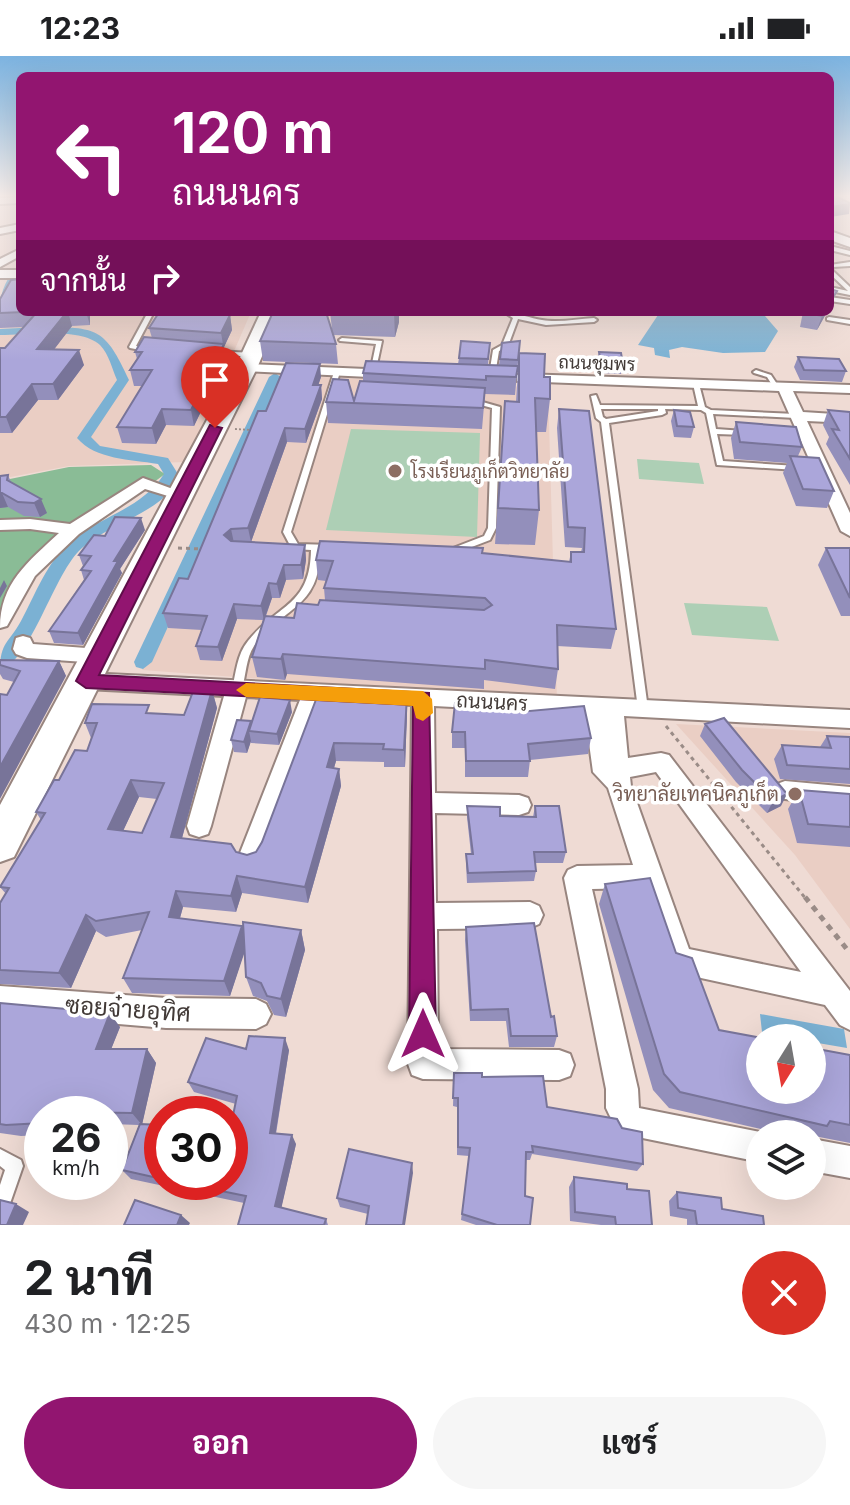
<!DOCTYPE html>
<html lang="th">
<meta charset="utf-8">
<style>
:root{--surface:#fff;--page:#f6f6f6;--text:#202124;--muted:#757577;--accent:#921570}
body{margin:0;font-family:Inter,Sarabun,sans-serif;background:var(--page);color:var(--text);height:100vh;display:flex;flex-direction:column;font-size:30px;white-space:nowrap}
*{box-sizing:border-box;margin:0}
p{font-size:26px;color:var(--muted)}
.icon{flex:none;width:44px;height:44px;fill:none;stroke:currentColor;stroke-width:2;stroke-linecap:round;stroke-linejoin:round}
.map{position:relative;height:1169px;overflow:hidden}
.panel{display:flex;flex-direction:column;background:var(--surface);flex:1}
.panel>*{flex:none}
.guide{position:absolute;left:16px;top:16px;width:818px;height:244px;border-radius:12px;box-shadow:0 8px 32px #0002;background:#921570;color:#fff;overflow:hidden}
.needle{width:52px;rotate:191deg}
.tools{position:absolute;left:746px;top:968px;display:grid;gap:16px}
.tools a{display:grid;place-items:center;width:80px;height:80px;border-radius:50%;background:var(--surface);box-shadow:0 8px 32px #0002;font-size:40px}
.speed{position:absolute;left:24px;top:1040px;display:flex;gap:16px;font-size:40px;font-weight:700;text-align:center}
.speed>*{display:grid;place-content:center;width:104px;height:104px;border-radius:50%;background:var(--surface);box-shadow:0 8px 32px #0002;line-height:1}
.speed small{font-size:20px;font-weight:400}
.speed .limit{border:12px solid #d22;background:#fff;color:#111}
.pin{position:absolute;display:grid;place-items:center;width:68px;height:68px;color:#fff;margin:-82px -34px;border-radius:50% 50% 50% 0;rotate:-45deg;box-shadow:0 0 8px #0007}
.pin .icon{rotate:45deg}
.me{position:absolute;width:88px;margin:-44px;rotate:0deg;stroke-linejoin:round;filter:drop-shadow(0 0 6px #0008)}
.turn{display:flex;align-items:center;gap:28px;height:168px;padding:0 24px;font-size:36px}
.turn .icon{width:104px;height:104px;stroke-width:2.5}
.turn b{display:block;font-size:56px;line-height:68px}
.then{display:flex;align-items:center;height:76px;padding:0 24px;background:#0003;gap:16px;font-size:30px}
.round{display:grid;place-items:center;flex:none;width:84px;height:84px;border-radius:42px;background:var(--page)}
.head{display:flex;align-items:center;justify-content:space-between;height:136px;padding:0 24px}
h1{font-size:48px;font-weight:700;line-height:60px}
.primary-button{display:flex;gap:16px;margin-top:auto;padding:16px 24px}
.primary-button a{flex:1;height:92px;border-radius:48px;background:var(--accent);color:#fff;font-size:32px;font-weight:700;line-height:92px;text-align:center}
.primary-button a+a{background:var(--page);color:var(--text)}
.status{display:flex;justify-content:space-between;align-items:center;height:56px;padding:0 40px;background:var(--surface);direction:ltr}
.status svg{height:22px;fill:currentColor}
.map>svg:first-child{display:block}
</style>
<div class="status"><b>12:23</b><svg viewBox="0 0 49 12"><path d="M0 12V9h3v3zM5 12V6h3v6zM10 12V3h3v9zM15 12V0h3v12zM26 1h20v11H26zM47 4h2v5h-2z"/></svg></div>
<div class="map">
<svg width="850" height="1169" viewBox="0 0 850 1169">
<rect width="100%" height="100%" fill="#efdbd4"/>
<path fill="#eacec4" d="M20,256H251L186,406L69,410L0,423V268Z
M281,319L548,332L557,645L142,614L204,497Z
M676,668L850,677V873L795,799Z"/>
<path fill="#adcfb5" d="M351,373L480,377L477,481L326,474Z
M637,403L699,407L704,428L639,423Z
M684,547L767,551L779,585L692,579Z"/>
<path fill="#8abc96" d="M151,409L165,418L37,512L0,573V425L69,411Z"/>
<path fill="#7bb1d3" d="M660,256H747L765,260L778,275L765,296L723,297L682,291L669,294L670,302L655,299L654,292L638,289Z
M760,958L844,973L847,992L812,986V982L762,976Z"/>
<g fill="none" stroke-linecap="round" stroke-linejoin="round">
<path fill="#7bb1d3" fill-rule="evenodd" d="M20,209C20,224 12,243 0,251C0,236 8,218 20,209Z
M40,271C98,271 105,272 129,324L91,381L100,390L168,402L178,418C173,426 168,438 161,444C137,463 105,472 82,492C54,516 32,604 0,614C0,586 9,587 21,565C35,539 47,506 70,486C100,460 142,453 164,418L158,408C130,403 96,404 77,382L117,324C112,313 109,298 100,289C81,271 26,279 0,279V273Z
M275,317L281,321L152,606L143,613L136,611L134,606L269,321Z"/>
<g stroke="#98857f" stroke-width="4">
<path id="service" d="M830,190L850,195V199L830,194Z
M850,206V210L833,211L832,214L850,231V239L830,235V231L848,235L830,218V209Z
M830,241L850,244V248L830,245Z
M148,256H154L136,290L154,294L151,296L130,292L129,291Z
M504,256C516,256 529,262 542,264C558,267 577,263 594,262L597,264L594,266L546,269L518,263L508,290L499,295L495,319L492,321L489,319L493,294L502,289L513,262Z
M829,261L850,264V268L827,264V262Z
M342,282L382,285L375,318L370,317L376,288L340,285L339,284Z
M215,295L253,297L256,299L253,301L213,298L212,297Z
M337,314L340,316L291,476L298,488L332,489L336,492L332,495L320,494C320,553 282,551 254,590C246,602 246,619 242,633L241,636H233L232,633C236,617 237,598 248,585C277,548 310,551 311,494L292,493L283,476L334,316Z
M756,314L771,319L779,331L778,332H774L767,321L754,317L753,316Z
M696,326L699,328L705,351L711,354L796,358L800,360L796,362L713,358L716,373L744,375L748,377L744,379L717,378L723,405L797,410L801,412L797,414L717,409L706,357L701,354L665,353L666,357L662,359L609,367L648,653L647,656H639L638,653L601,366L596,362L591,340L596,339L600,349L698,350L693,328ZM601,353H658V355L606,363L603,361Z
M472,343L500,351L496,472L490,484L456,497L452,494L453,492L484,480L488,472L492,352L470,346L468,345Z
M0,1093L21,1104L23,1110L6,1159L0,1161V1129L5,1114L0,1110Z"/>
</g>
<g stroke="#98857f" stroke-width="4">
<path id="minor" d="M20,141V147L0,148V142Z
M20,168V174L0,178V172Z
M20,193V200L0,211V203Z
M246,308L390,314L397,318L390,322L241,315V309Z
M522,318L850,329V337L793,335L803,356L850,359V367L807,365L850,457V480L841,475L779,335L517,325V319Z
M143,422L189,439L181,444L145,433L79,478L35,520L7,570L0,572C0,527 28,506 59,477L30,473L0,474V464L30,463L70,468Z
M23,580L30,582L33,588L99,593L109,600L99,607L27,602L16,598L13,593L16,582Z
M86,617L850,654V672L624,660L628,702L661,697L669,699L850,935V974L840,969L825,949L669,915L641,832L592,833L638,1033L639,1052L770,1078H760V1106L618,1077L606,1052V1033L564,822L568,814L577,810L633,809L608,732L593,716L585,658L434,650L435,737L519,739L528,742L531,749L528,756L519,759L435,757L436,847L530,846L539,850L543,859L539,868L530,872L437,873L438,993L559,994L570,998L574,1009L570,1020L559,1024L423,1023L412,1019L408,1008L412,649L321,645L264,802L260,810L251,813L242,810L238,802L300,644L246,641L211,770L208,778L199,781L190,778L187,770L224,640L86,633L79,631L76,625L79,619ZM656,716L801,916L689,893L631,730L630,721Z
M785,725L850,731V751L777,742L773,735L777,728Z
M0,930L166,942L256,943L266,948L271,958L266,968L256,973L166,972L0,958Z
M812,1083L850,1090V1122L812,1115Z"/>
</g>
<g stroke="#98857f" stroke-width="4">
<path id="tertiary" d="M0,214H20V222H0Z"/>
</g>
<g stroke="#98857f" stroke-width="4">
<path id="secondary" d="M830,175L850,182V191L830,184Z"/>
</g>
<g stroke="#98857f" stroke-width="4">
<path id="primary" d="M261,256H281L257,312L14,801L0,806V749L235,312Z"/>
</g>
<path stroke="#9a8c87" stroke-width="2" stroke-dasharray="2 2" stroke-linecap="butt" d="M235,373L251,374"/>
<path stroke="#9a8c87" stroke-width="3" stroke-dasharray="4 4" stroke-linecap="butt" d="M178,492L202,493
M666,670L806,843"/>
<path stroke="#9a8c87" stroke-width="5" stroke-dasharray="6 6" stroke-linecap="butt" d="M805,841L850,897"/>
<use href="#service" fill="#fff" fill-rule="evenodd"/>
<use href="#minor" fill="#fff" fill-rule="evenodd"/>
<use href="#tertiary" fill="#fff" fill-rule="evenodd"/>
<use href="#secondary" fill="#fff" fill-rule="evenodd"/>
<use href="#primary" fill="#fff" fill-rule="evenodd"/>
</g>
<path fill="#938fbb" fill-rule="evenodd" d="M0,243L20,256H90V269L72,270L54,293L84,309L58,344H38L12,377H0V292H5L24,271L0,272Z
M330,256H399V266L395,281L334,279L336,288L338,308L263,305L260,285L332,273Z
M803,256H827L817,274L800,271Z
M230,259L232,274L224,291L226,303L194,370L166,369L156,388L122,387L117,371L142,330H134L130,314L137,303L135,296L152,282L149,272Z
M520,285L515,339L485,338L482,373L328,367L326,346L354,345L363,325V317L458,308L459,302L490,287L488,309H499L502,287Z
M599,296L623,308L621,318L599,317L597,306Z
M519,297L544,321L550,343L546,376H536L539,454L535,489L495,488L505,345L516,346Z
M798,301L846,315L842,326L800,324L794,311Z
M321,321L318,329H321L322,343L306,387L287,386L251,486L305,489L306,504L303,523L286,524L280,542H272L266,560L294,562L325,544L324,532L326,525L318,524L316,504L482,497L569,506L571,496H581L582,492L565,491L557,372L559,353L616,573L611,593L557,590L558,613L555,633L484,624V633L287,618L285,624L257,621L252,601L263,564L237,563L222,605L200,604L196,590L202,574L168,572L163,557L188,523L266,355Z
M674,354L694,371L691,382L674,381L671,365Z
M828,354L850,356V429L826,388L829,381L823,369Z
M736,366L802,391L798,400L834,435L827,452L796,450L783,417L787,407L734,403L731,382Z
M8,419L11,426L47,457L40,461L24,460L8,451L0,452V420Z
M145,474L120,513L122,517L83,589L54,587L49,575L84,524L81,514L83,510L79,499L105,480Z
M826,492H850V560H841L818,509Z
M0,604L59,605L66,620L7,639L14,626L3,623L0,618Z
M212,634L217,652L182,782L247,799L256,796L351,640L407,657L405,711H384V706L336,705L334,712L339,713L341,730L308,847L242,837L236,856L183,851L180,862L242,870L243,874H301L305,894L286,961L274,959L267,945L253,940L246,921L244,896L230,940L132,937L123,922L142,874L106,881L96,875L71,932L0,928V847L6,838L0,831L41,764L36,756L59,724L87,695L91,682L85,667L152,657L184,659ZM139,741L157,743L142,777L123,775Z
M292,656L279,689L251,687V685L247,697L234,696L231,684L251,667Z
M519,656L591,682L588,698L530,704L528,721H465V692H452V676Z
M705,668L781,750L767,757L736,726L700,680Z
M827,680L850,681V728L780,723L774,703L782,689L820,691Z
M799,734L850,738V791L797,787L788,753Z
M467,750L500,760L533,761L535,750L566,796L563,807H535L536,815L534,825L467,827L466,808V798H471L467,761Z
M605,828L676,897L719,974L850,999V1087L814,1080L812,1082V1078H783L669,1052L653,1034L599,848Z
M466,871L551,961L557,980L554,991H509L506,965H470L465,884Z
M0,947L120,971L111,993H147L156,1007L142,1068L162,1069V1126H230L231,1074L236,1048L194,1036L188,1026L246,993L289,994L276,1078L296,1088L281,1152L326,1163L328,1169H238L244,1147L131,1123L122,1114L139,1069L110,1068V1058H42V1079L21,1080L0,1077Z
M454,1017L482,1021L547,1051L643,1108L637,1115L532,1098L530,1104H526L525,1140L530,1169H476L461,1164L469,1100L457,1099V1051L453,1050Z
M413,1117L368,1158L340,1151L337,1142Z
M574,1121L627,1133L652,1169H601L570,1165L569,1131Z
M677,1136L722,1153L764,1169H687V1163L670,1160L669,1145Z"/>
<path fill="#787499" d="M850,148L849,158L830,161V151Z
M67,256H68L72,270L43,308L37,293Z
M86,256H90V269Z
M394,256H399V266L395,281Z
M824,256H827L817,274L822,260Z
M230,259L232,274L224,291L226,303L194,370L191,354L223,288L221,277Z
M79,294L84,309L58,344L53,328Z
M320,308L321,321L314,342L313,329Z
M32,328L38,344L12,377L6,361Z
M321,329L322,343L306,387L305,373Z
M162,353L166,369L156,388L152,372Z
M285,372L287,386L251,486L248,472Z
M0,437H2L8,451L0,452Z
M41,443L47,457L40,461L34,447Z
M141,462L145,474L120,513L122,517L83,589L78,577L114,505Z
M231,473L234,487L224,479Z
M305,489L306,504L303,523L301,509Z
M284,509L286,524L280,542L277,528Z
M4,524L7,530L0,542V532Z
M269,527L272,542L264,564L261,550Z
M234,548L237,563L222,605L218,591Z
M283,598L287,618L285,624L281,603Z
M59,605L66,620L0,743V711Z
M212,634L217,652L178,797L171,781Z
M407,639V657L405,711L404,694Z
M290,644L292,656L279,689L277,678Z
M251,665L249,675L251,685L247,697L244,686Z
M334,687L336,705L329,729L327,711Z
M339,713L341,730L308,847L305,831Z
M131,724L139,741L116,790L108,773Z
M787,738L781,750L767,757L773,745Z
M237,820L242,837L236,856L231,840Z
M176,835L183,851L176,876L169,861Z
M86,859L96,875L71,932L59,917Z
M242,870L248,886L230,940L224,925Z
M301,874L305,894L286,961L281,943Z
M110,957L120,971L106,1006L96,993Z
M285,982L289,994L274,1087L270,1077Z
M147,993L156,1007L142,1069L132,1057Z
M292,1079L296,1088L280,1158L275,1150Z
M412,1107L413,1117L405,1169H403Z
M16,1148L29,1156L23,1169H7Z
M181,1159L190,1167L189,1169H177Z"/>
<path fill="#aba6da" stroke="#787499" stroke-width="2" fill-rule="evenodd" d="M830,140H836L850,147V148L830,151Z
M20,223V256H24L0,257V243L11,224Z
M830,233L837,235L830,246Z
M37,256H67L37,293L79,294L53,328H32L6,361H0V292H5Z
M273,256H326L336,288L260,285Z
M805,256H824L822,260L805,257Z
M158,258L230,259L221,277L149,272Z
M144,281L224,288L191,354L162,353L152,372L117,371L152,314H130L142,296H135Z
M461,285L490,287L488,303L459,302Z
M520,285L518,304L500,303L502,287Z
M599,296L621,297L623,308L601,307Z
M519,297L545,298L544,321H550V343L535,342L539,454L498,452L505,345L519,346Z
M798,301L839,303L846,315L804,314Z
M366,305L518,310L516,321L486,320V324L363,317Z
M286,307L320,308L313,329H321L305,373L285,372L248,472L231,473L224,479L231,485L305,489L301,509H284L277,528L269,527L261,550L234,548L218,591L196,590L207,560L163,557L179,522L188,523L258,355H266Z
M333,323L348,324L354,345L360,325L485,332L483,352L326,346Z
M559,353L589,355L616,573L557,569L558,613L485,604V613L283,598L281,603L252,601L265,560L294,562L297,547L318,549L320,544L484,554L492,549L485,542L324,532L333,505L316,504L320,485L483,492L482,497L571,506V496H584L585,472L568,471Z
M674,354L690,356L694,371L677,370Z
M828,354L850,356V403L832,373L839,374Z
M736,366L796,371L802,391L740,386Z
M790,400L819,402L834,435L803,433Z
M8,419L7,424L41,443L34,447L18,446L2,437H0V420Z
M115,461L141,462L114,505H118L78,577L49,575L91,515L81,514L91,500L79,499L94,479L105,480Z
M826,492H850V542Z
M0,604L59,605L0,711V638L7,639L20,615L0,609Z
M194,633L212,634L171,781L231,788L236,796L247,799L256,796L262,786L320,633L350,637L349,640L407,639L404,694L383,693L384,688L334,687L327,711L339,713L305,831L237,820L231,840L176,835L169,861L242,870L224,925L123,922L149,856L96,865L86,859L59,917L0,914V847L9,832L0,831L45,757L36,756L54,724H59L75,694L87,695L97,667H85L92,648L149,649L146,657L184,659ZM131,724L164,727L142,777L108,773Z
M260,641L290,644L277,678L249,675Z
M455,647L519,651V656L584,650L591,682L528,688L530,705H466L465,676H452Z
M724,662L787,738L773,745L742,714L705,668Z
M237,664L251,665L244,686L231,684Z
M827,680L850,681V713L787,709L782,689L831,692Z
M799,734L850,738V771L808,768Z
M467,750L500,751V760L536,761L535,750H559L566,796H534L536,815L468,817L466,798H473Z
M650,822L676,897L692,902L719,974L762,982H760V1034H812V992L850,999V1069L830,1065L827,1070L680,1036L664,1018L605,828Z
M243,866L301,874L281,943L267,940L261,927L246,921Z
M534,867L551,961L554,960L557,980H511L508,953L471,954L466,871Z
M0,947L110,957L96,993H147L132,1057L71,1056L70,1058H42V1067L6,1069L0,1068Z
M249,980L285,982L270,1077L292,1079L275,1150L326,1163L324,1169H238L246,1140L177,1126H230V1074L237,1040L188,1026L206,982L246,993Z
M454,1017H482V1021L543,1020L547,1051L617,1063L622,1072L642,1076L643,1108L532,1090L533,1096H526L525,1140L533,1142L530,1169H497L462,1158L470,1092L458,1091V1042H453Z
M140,1068L162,1069V1123L122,1114Z
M349,1093L412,1107L403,1169H366L369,1150L337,1142Z
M574,1121L627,1128V1133L649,1135L652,1169H616L615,1161L575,1156Z
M677,1136L721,1142L722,1153L763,1160L764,1169H697L695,1155L678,1152Z
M0,1144L16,1148L7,1169H0Z
M135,1144L181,1159L177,1169H124Z"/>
<linearGradient id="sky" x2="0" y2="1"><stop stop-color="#7cb3e0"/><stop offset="0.46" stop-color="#f8efec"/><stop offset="1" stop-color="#f8efec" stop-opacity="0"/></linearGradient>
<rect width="850" height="304" fill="url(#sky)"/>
<path fill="#921570" stroke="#5f0e49" stroke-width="2" d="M210,369L222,372L99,619L429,637L436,978L432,988L423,992L413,988L409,978L413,649L86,632L76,625Z"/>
<path fill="#f59e0b" d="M246,627L423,635L432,643L433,657L423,665L416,662L413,650L246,641L236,634Z"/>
<g fill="#8d6e63" stroke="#fff" stroke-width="3">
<circle cx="395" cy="415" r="8"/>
<circle cx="795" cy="738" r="8"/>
</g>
<g text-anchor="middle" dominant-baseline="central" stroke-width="7" stroke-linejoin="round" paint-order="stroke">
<g font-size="18" fill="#423a37" stroke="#fff">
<text transform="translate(597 307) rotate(2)">ถนนชุมพร</text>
</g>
<g font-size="18" fill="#785e54" stroke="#fff" text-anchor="start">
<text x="411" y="415">โรงเรียนภูเก็ตวิทยาลัย</text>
</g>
<g font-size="20" fill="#423a37" stroke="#fff">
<text transform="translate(492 646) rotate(3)">ถนนนคร</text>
</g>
<g font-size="20" fill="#785e54" stroke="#fff" text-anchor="end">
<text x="779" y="738">วิทยาลัยเทคนิคภูเก็ต</text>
</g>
<g font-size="24" fill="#423a37" stroke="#fff">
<text transform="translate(128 953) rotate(4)">ซอยจ๋ายอุทิศ</text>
</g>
</g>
</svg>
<div class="tools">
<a><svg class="needle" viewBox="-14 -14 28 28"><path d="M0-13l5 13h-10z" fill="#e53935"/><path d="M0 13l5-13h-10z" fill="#757577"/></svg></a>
<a><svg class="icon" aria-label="layers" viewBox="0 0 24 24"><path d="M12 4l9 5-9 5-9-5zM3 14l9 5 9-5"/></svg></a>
</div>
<div class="speed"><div>26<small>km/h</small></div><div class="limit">30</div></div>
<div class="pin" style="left:215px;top:372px;background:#d93025"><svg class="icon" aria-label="arrive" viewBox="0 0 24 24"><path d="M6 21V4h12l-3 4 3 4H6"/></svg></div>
<svg class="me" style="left:423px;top:978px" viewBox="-20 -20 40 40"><path d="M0-17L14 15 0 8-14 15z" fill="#921570" stroke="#fff" stroke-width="4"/></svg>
<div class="guide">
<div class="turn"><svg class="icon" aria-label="left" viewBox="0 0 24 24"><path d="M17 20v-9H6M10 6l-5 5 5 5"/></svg><div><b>120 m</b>ถนนนคร</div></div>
<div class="then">จากนั้น<svg class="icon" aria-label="right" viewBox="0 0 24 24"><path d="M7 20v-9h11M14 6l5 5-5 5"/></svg></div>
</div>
</div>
<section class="panel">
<div class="head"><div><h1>2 นาที</h1><p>430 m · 12:25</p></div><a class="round" style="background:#d93025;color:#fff"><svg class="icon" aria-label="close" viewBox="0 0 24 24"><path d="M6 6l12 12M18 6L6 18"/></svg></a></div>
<div class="primary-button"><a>ออก</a><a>แชร์</a></div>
</section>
